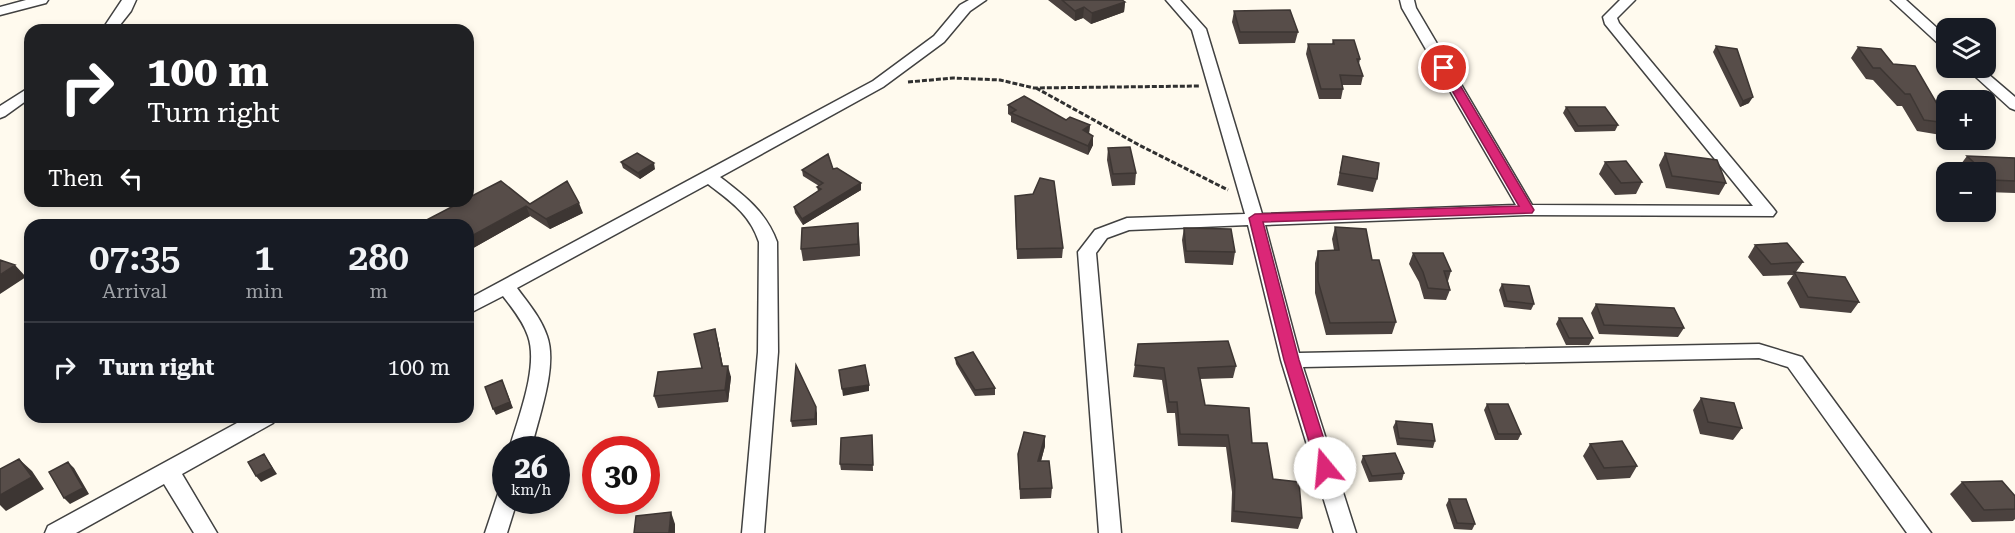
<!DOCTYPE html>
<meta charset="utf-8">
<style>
:root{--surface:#171b24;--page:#20242c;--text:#f1f3f6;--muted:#9ea1a6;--line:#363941}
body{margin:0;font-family:"Roboto Serif",serif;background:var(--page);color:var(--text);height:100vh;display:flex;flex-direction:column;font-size:22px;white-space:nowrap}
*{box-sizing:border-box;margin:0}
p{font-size:20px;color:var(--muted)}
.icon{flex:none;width:33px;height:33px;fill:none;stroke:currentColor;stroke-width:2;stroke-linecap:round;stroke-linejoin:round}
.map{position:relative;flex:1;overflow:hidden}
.sheet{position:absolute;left:24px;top:219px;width:450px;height:204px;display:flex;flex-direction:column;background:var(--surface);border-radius:18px;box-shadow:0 3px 9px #0003}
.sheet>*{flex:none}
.guide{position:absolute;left:24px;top:24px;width:450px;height:183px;border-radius:18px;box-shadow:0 3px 9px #0003;background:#202124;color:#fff;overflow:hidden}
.controls{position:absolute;left:1936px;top:18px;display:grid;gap:12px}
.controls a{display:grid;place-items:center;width:60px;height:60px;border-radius:12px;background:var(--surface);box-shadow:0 3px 9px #0003;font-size:30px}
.speed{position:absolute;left:492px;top:436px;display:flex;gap:12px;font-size:30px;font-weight:700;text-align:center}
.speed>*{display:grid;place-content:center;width:78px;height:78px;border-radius:50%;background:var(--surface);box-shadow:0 3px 9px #0003;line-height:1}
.speed small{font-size:15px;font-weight:400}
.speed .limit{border:9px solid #d22;background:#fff;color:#111}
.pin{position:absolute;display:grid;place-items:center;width:51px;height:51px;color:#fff;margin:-26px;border:3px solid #fff;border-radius:50%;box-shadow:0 2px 6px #0007}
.me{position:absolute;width:66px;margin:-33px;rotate:343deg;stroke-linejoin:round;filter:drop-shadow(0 0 4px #0008)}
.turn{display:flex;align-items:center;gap:21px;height:126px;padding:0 24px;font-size:27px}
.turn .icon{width:78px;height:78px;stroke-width:2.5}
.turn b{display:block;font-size:42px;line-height:51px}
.then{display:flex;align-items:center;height:57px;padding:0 24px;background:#0003;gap:12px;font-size:22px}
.eta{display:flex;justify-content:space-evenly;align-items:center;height:102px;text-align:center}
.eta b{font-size:36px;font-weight:600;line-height:42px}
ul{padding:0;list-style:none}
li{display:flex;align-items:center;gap:18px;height:90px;padding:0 24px;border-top:2px solid var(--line)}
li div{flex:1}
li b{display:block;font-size:22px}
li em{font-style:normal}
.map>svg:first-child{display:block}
</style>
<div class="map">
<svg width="2015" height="533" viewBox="0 0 2015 533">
<rect width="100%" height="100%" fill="#fffaee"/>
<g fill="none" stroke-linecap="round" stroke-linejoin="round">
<g stroke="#414141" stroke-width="3">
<path id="minor" d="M26,0H48L46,3L0,15V7Z
M122,0H136L131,11L116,30H102Z
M969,0H986L970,11L944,42L883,87L720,177C745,196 766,212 777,242L778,352L764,533H742L758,352L759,242C750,214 730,201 708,184L517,288C528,303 541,318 547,336C558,367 538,418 531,450H509C518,418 539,367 528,336C523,321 512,308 503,296L468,314V299L873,81L934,36L960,5Z
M1166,0H1180L1206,29L1262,214L1516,205L1402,8L1400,0H1414L1416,8L1532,205L1753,206L1605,24L1603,17L1620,0H1635L1617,18L1619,23L1773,208L1776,212L1773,216L1527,215L1265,225L1299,353L1759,344L1802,357L1931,533H1907L1788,367L1759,358L1303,367L1356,533H1334L1281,360L1248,225L1129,230L1107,238L1096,253L1121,533H1099L1078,252L1095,230L1127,218L1245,214L1192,30Z
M1891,0H1906L1947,37V48L1942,47Z
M1966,68H1981L2015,97V110L2010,108Z
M30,87V98L5,116L0,118V106Z
M248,417H276L273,423L182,474L217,533H194L164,484L76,533H45L48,526Z
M506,492V501H517L507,533H485L498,494Z"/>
</g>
<path stroke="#303030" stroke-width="3" stroke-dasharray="5 2" stroke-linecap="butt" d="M908,82L953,78L1000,80L1034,88L1200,86
M1036,88L1139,145L1228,190"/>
<use href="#minor" fill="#fff" fill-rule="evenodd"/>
</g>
<path fill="#4b423f" d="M1048,0H1122L1125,2L1124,12L1091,24L1083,18L1075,21Z
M1234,11L1298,32L1295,43L1239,44L1232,22Z
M1333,40L1360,59L1359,64L1363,76L1361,85H1342L1343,89L1341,99H1319L1306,54L1308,44H1332Z
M1716,46L1749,103L1740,107L1713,52Z
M1858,47L1893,64L1947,121V126L1941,135L1917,131L1902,106H1897L1873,80L1866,79L1851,58Z
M1008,105L1066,120L1090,125L1089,133L1093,145L1088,155L1011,122V116L1008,114Z
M1566,107L1618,125L1615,131L1575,132L1563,113Z
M1108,148L1136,173L1135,185L1112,186L1107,160Z
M1665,153L1726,183L1719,195L1666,188L1659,165Z
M1343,156L1377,179L1373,192L1337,185Z
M1967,156L2015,158V193L1986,192V172H1962L1958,168Z
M621,162L655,169L640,179L623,168Z
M1605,162L1642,182L1636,194L1615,195L1599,174Z
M833,169L861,183V190L803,225L795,213L794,207L818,191L817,187L819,186L803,176L802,170Z
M1033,194L1063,248L1062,258L1017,259L1015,206Z
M530,204L583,213L550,229L530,216L468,251Z
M858,223L859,235L860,256L803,261L801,249Z
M1335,227L1372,260L1396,322L1392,334L1326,335L1315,293V263L1318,251L1334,250L1332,239Z
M1184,228L1235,252L1233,265L1185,263L1182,240Z
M1755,245L1803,262L1796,272L1859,302L1851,313L1800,308L1787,283L1793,275L1763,276L1748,257Z
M1413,253L1451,271L1448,281L1450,290L1446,300L1424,299L1419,282L1409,264Z
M1502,284L1534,304L1531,310L1504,307L1499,290Z
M1596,304L1684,328L1678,337L1599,334L1591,313Z
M1559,318L1593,338L1589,345H1566L1556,324Z
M718,341L723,366L731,377L728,402L658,408L654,396L702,368Z
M955,358L995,388V395L975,396L956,364Z
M1135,365L1236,366L1233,378L1200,379L1205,405L1252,443L1273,479L1302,518L1298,529L1231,522L1232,492L1226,447L1178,446L1175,413H1167L1162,380L1133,377Z
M1701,398L1742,428L1733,440L1700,434L1693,410Z
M1487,404L1521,434L1518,440H1495L1484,410Z
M817,413V425L792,427L791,421Z
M1396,421L1435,441L1433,448L1397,445L1393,427Z
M872,435L873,471L841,470L840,464Z
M1045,436V446L1041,461L1052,488L1051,498L1020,499L1018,454Z
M1590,444L1637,466L1630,478L1597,480L1583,456Z
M1363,456L1404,473L1402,480L1369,482L1361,462Z
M1962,482L2015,496V519L2013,521L1972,522L1950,494Z
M1449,499L1475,524L1472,530L1454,529L1446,505Z"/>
<path fill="#3d3633" d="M1125,2L1124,12L1091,24L1092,13Z
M1084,7L1083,18L1075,21V11Z
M1753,97L1749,103L1740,107L1743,101Z
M1090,125L1089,134L1083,130Z
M1093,136V145L1088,155V146Z
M654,163L655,169L640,179L638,173Z
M861,183V190L803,225L802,219Z
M579,203L583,213L550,229L546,219Z
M526,206L530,216L468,251V238Z
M858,223L859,235L860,256L858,244Z
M15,265L26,277L0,294V275Z
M715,329L718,341L725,378L722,366Z
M728,366L731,377L728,402L725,390Z
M502,380L513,408L496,415L493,409Z
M869,385V391L843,396L842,389Z
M816,407L817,413V425L815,419Z
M1045,436V446L1038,472V461Z
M264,454L277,474L261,482L256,476Z
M19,459L32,471L44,489L6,511L0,505V495Z
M68,462L74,468L89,494L70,504L64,498Z
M671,512L675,524V533H669Z"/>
<path fill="#574d49" stroke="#3d3633" stroke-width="1.5" d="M1062,0H1122L1125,2L1092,13L1084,7L1075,11Z
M1290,10L1298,32H1240L1234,11Z
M1333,40H1354L1360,59H1357L1363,76L1340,75L1343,89H1321L1308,44H1334Z
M1716,46L1737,49L1753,97L1743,101Z
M1858,47L1881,49L1893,64L1915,66L1947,121V123L1924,120L1910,94H1905L1880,68H1873Z
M1024,96L1066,120L1070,117L1090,125L1083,130L1093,136L1088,146L1011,113L1016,110L1008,105Z
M1566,107H1605L1618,125L1578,126Z
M1130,147L1136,173L1113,174L1108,148Z
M637,153L654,163L638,173L621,162Z
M1665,153L1717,160L1726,183L1672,176Z
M828,154L833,169L837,168L861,183L802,219L794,207L821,189L817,187L823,183L802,170Z
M1343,156L1379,163L1377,179L1340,173Z
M1967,156L2015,158V181L1991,180L1986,175V172H1984Z
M1626,161L1642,182L1621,183L1605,162Z
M1040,178L1054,181L1063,248L1017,249L1015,196L1033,194Z
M501,181L530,204L567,181L579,203L546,219L526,206L468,238V225H417L463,201H468V198Z
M858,223V244L801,249L802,228Z
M1335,227L1366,229L1372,260H1379L1396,322L1330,323L1318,281V251L1339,250Z
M1184,228L1231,229L1235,252L1186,251Z
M1787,243L1803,262L1771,264L1755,245Z
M1413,253H1443L1451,271H1444L1450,290L1428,288L1423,272Z
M0,260L15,265L0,275Z
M1794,272L1845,277L1859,302L1808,297Z
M1502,284L1529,286L1534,304L1507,301Z
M1596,304L1674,308L1684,328L1604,325Z
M1559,318H1582L1593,338H1569Z
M715,329L722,366H728L725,390L654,396L658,372L702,368L694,334Z
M1228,341L1236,366L1198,368L1205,405L1249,408L1252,443H1267L1273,479L1299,482L1302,518L1234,511L1235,480L1228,435L1180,434L1177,402H1169L1164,368L1135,365L1138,344Z
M973,352L995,388L975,390L955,358Z
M796,365L816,407L815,419L791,421Z
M865,365L869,385L842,389L839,370Z
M502,380L510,402L493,409L485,387Z
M1701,398L1734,403L1742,428L1708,422Z
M1487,404H1508L1521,434H1498Z
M1396,421L1432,424L1435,441L1399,438Z
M1024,432L1045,436L1038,461H1049L1052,488L1020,489L1018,454Z
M872,435L873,465L840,464L841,438Z
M1622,441L1637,466L1604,468L1590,444Z
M1395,453L1404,473L1372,476L1363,456Z
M264,454L272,468L256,476L248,462Z
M19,459L32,477L0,495V469Z
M68,462L83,488L64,498L49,472Z
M2002,481L2015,496V509L1984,510L1962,482Z
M1449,499H1466L1475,524L1457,523Z
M671,512L669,533H634L636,516Z"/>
<path fill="#db2777" stroke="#8e194d" stroke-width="1.5" d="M1444,65L1450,68L1534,210L1532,213L1263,222L1299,360L1333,468L1331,473L1325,475L1319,473L1317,468L1284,360L1249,218L1255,214L1519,206L1439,68Z"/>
</svg>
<div class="controls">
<a><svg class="icon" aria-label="layers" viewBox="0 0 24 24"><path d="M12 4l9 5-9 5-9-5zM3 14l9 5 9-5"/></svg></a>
<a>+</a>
<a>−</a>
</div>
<div class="speed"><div>26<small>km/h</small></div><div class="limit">30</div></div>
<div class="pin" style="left:1444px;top:68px;background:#d93025"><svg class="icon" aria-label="arrive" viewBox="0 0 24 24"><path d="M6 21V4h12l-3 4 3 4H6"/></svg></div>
<svg class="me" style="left:1325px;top:468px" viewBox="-20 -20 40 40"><circle r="19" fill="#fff"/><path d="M0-13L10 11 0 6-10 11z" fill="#db2777"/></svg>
<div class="guide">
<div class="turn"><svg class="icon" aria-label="right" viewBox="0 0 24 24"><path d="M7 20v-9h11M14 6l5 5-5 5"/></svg><div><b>100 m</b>Turn right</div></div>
<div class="then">Then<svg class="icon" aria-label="left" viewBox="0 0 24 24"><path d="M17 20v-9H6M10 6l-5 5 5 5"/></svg></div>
</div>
<section class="sheet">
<div class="eta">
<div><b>07:35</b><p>Arrival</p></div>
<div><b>1</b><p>min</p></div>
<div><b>280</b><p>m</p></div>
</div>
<ul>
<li><svg class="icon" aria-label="right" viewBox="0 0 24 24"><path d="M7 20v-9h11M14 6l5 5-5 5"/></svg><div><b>Turn right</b></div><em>100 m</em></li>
</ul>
</section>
</div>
